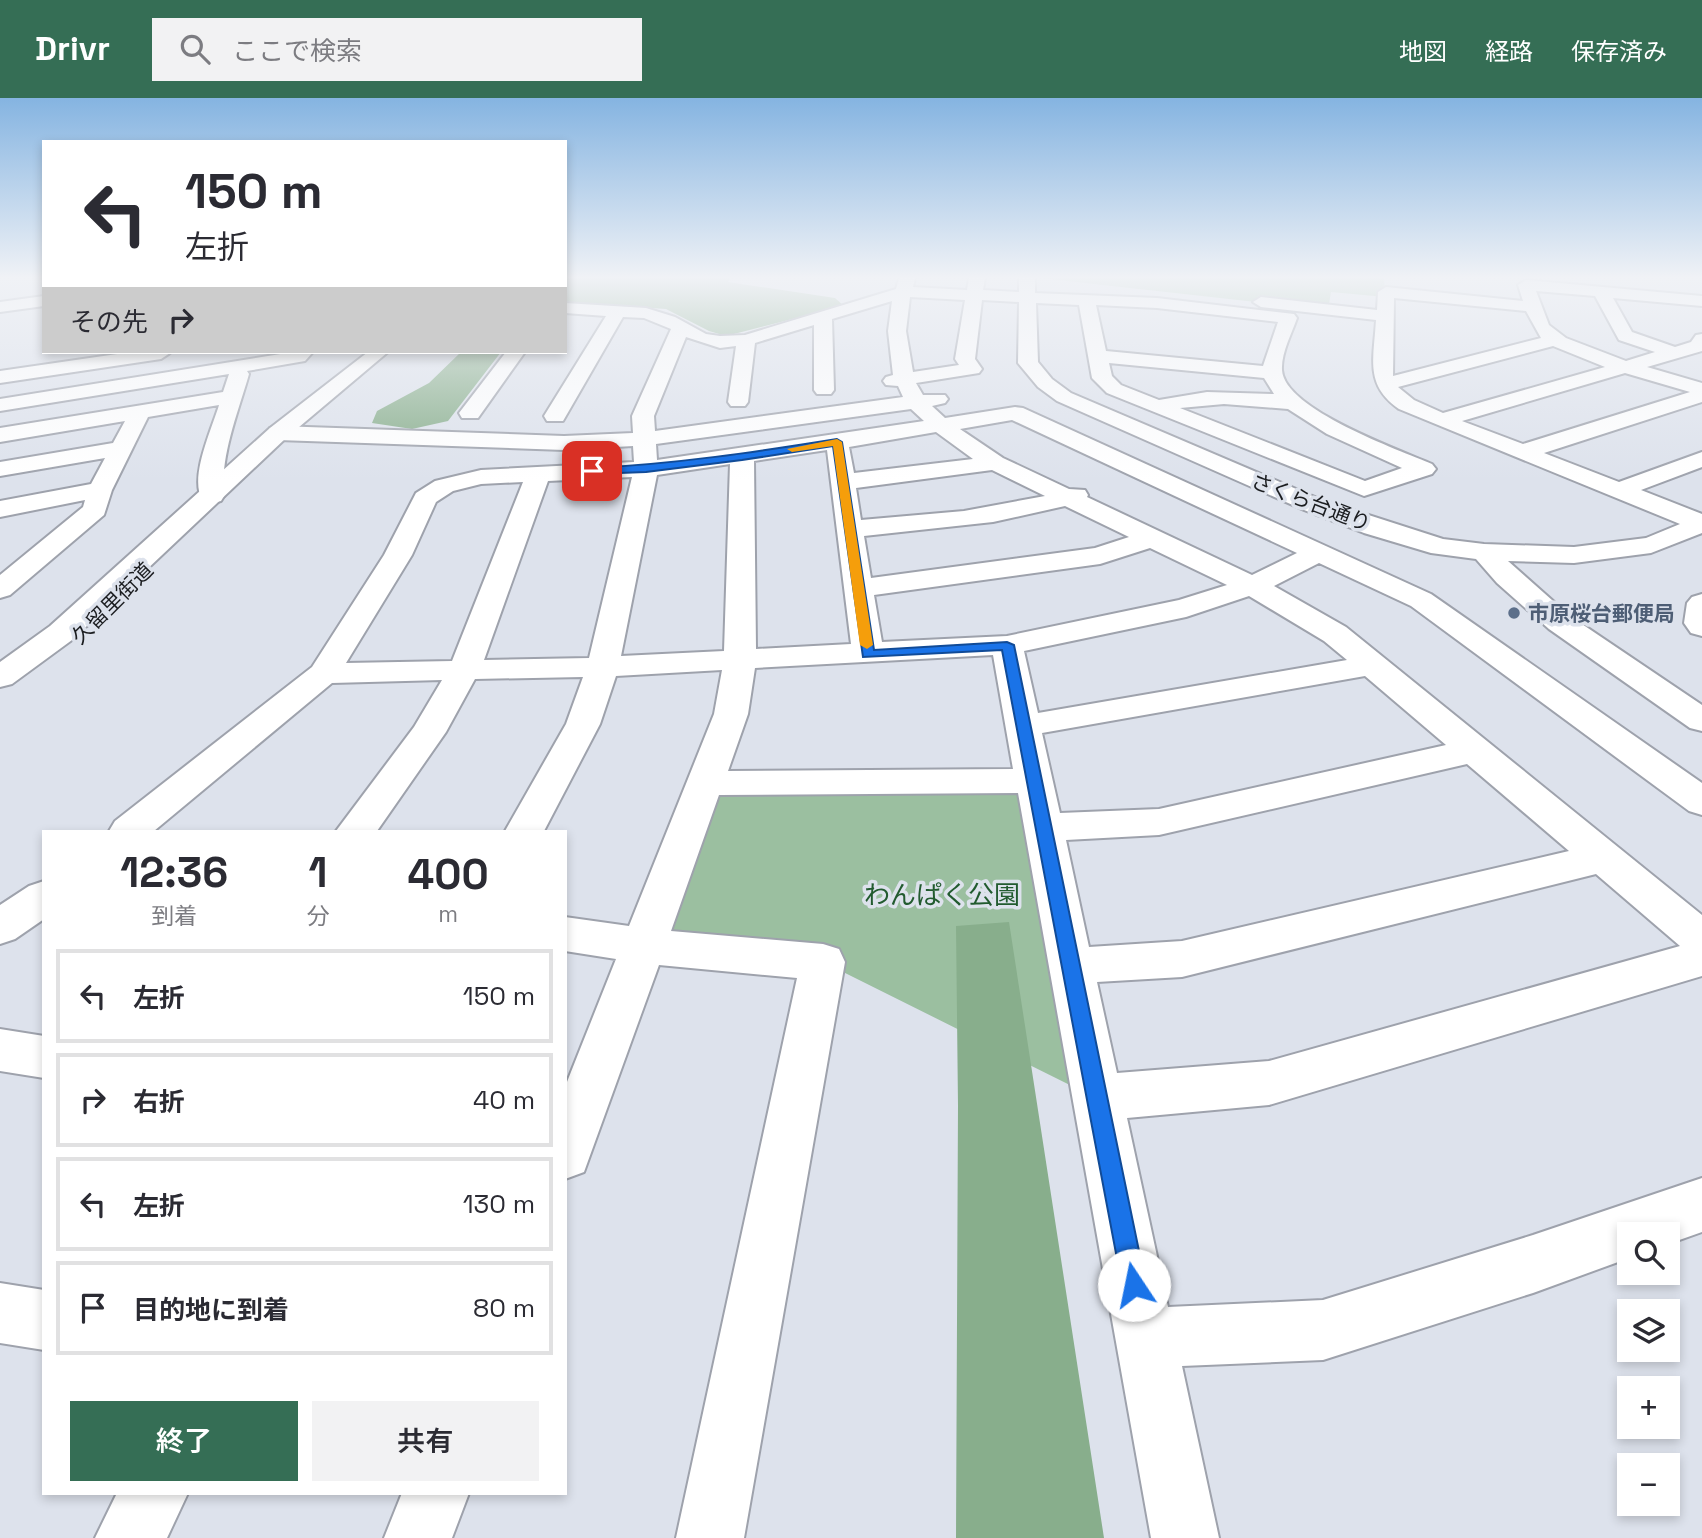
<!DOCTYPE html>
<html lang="ja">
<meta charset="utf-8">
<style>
:root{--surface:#fff;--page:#f2f2f3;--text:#2b2b33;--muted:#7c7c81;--line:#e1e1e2;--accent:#356e55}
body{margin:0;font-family:"Space Grotesk","Noto Sans JP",sans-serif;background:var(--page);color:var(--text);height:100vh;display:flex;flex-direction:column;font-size:26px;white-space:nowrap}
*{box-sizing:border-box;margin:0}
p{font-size:23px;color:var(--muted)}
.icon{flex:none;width:38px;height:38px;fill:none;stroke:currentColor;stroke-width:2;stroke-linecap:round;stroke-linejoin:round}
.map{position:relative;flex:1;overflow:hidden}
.details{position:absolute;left:42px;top:732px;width:525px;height:665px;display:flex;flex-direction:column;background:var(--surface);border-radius:0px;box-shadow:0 4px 10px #0003}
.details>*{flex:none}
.guide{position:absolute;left:42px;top:42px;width:525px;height:214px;border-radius:0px;box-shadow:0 4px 10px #0003;background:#fff;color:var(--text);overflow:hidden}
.controls{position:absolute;left:1617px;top:1124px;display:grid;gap:14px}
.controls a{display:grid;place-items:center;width:63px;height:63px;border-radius:0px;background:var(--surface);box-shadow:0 4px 10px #0003;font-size:35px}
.pin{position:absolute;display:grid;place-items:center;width:60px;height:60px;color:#fff;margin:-30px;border-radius:14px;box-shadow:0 4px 10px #0006}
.me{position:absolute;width:77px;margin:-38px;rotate:349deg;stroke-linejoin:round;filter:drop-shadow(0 0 5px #0008)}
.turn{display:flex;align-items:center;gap:24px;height:147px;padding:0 28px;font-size:32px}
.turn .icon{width:91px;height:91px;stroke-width:2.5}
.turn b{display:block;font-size:49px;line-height:60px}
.then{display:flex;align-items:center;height:66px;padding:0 28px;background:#0003;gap:14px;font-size:26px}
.eta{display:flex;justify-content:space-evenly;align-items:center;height:119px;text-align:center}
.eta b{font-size:42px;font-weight:600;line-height:49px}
.button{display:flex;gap:14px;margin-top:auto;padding:14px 28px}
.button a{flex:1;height:80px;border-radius:0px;background:var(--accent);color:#fff;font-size:28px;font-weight:600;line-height:80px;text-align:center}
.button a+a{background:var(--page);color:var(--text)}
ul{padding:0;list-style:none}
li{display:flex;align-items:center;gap:21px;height:94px;margin:0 14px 10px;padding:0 14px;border:4px solid var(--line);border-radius:0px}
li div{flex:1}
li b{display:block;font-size:26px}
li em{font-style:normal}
header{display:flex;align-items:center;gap:42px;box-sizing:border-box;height:98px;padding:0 35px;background:var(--accent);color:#fff}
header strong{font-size:33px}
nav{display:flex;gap:38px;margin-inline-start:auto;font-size:24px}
.search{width:490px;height:63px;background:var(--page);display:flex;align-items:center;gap:18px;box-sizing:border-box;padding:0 24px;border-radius:0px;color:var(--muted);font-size:26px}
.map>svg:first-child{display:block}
</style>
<header>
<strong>Drivr</strong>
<div class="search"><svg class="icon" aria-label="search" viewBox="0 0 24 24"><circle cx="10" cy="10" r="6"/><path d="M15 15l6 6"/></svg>ここで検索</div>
<nav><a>地図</a><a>経路</a><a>保存済み</a></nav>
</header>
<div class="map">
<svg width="1702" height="1440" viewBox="0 0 1702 1440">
<rect width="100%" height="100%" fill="#dde2ec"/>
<path fill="#9bbfa0" d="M1040,180H1384L1385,199L1331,194L1328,212Z
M1034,683L1096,1000L823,864L645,848L707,685Z"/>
<path fill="#88ae8c" d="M565,180H730L728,184L835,200L844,208L726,238L709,233L666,211L565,204Z
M461,254H501L448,323L412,331L372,325L377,313L429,285Z
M1009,824L1104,1440H956L958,1007L956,828Z"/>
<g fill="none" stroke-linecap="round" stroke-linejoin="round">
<g stroke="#9ea2ac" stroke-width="4">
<path id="minor" d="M899,180H915L913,189L967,192L969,180H985L983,192L1019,194V180H1035V195L1157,200L1294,216L1297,220C1292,235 1281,255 1282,272C1284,311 1399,352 1432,366L1436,371L1432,376L1364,398L1107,295L1092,280L1079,207L1036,205L1038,264L1052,281L1071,295L1322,402L1443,441L1484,446L1574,449L1646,440L1680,426L1399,311C1364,287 1374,260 1376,222L1261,209L1253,204L1261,199L1377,212L1378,194L1386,189L1523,203L1518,187L1526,182L1702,198V208L1613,200L1632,234L1675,249L1691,244L1696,237L1702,236V253L1647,269L1702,285V304L1544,355L1619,384L1702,354V369L1641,392L1702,416V435L1651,455L1574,465L1508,463L1570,518L1702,607V633L1690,630L1549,531L1497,485L1476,461L1431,455L1364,435L1304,412L1057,303L1038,289L1018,265L1019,204L982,202L975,261L982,271L979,275L916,285L923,297H945L948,301L945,305L932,308L945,320L1015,309L1023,310L1431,496L1702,685V717L1689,713L1411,508L1319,465L1274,488L1346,529L1702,817V878L1269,1007L1127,1020L1168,1209L1323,1202L1533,1137L1702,1080V1134L1668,1146V1136H1629V1160L1533,1195L1323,1262L1182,1268L1219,1440H1151L1018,695L719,697L671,833L823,846L839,851L845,864L744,1440H676L797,880L659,867L584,1074L565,1081V989L616,861L565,853V819L629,828L714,616L722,572L616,578L600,626L544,733H505L566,626L583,579L475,581L446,634L377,733H336L414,629L442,582L332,585L154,733H109L115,723L312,569L384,457L416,395L435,383L481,372L634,364L633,348L564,352L278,342L270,340L267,335L270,330L278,328L564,338L633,335L632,318L671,231L644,220L623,219L563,323H547L544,318L606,218L565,215V205L646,210L675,219L706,236L720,238L745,237L896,191ZM1536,193L1595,198L1619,242L1655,254L1626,263L1566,240L1549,227ZM910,199L965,202L955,261L959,267L913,274L906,233ZM1394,200L1526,213L1541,240L1393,278ZM892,203L888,233L893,277L886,279L883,283L886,287L898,288L903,299L655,333L654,318L686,239L720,250L736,248L728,304L731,308H745L748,304L755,245L814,227V292L817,296H831L834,292L832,221ZM1096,207L1157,210L1278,224L1263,268L1106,253ZM1553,248L1605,269L1443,315L1414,302L1398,289ZM1109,265L1264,280L1274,296L1207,294L1159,302L1121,287L1112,278ZM1625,275L1690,294L1523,346L1462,323ZM1224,306L1288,311L1327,336L1402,370L1365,383L1180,310ZM911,311L924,323L657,362L656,346ZM1012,322L1297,455L1252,477L1087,399L1088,397L1085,392L1069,391L1003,360L960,331ZM936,334L973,361L854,375L849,349ZM827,352L851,546L756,551L754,363ZM730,366L724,553L621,558L657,377ZM992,372L1045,398L964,413L861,422L856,390ZM632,379L589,560L484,562L548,383ZM523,384L452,563L346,565L412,457L436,404L453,393L481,386ZM1065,408L1129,439L1095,450L871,480L864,438L993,424ZM1150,450L1227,487L1179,502L1007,538L882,544L874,497L1100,466ZM1249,498L1324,543L1347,562L1038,615L1024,553L1186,519ZM993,557L1013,671L728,673L748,616L755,570ZM1365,578L1446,647L1159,711L1060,715L1042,635ZM1467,666L1569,753L1182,843L1089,849L1066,742L1159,737ZM1596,776L1680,848L1269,963L1117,975L1097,884L1182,879Z
M44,198V208L0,214V204Z
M131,254L170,255L161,261L0,285V273Z
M293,254H313L305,263L247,273L249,276C238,315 220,357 224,398L221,403L212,405L203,403C188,381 212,331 219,307L148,319L112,392L104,417L10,497L0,500V477L83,409L85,402L0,419V403L91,386L105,360L0,378V364L113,345L125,323L0,344V330L223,294L229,276L0,313V301Z
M506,254H525L478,320H462L459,315Z
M1702,496V538L1691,535L1684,525L1687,505L1692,499Z
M44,783V821L15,841L0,846V807L29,788Z
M0,931L44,938V980L0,973Z
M0,1185L44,1192V1252L0,1245Z
M117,1395H188L167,1440H95Z
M402,1395H469L452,1440H384Z"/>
</g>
<g stroke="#9ea2ac" stroke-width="4">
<path id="major" d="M368,254H388L286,340L72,542L12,586L0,589V564L50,528L270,330Z"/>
</g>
<use href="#minor" fill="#fff" fill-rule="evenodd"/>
<use href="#major" fill="#fff" fill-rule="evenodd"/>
</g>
<linearGradient id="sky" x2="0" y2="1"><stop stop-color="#85b4e1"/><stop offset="0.47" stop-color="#f0f2f6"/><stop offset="1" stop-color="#f0f2f6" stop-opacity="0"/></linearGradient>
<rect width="1702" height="382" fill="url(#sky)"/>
<path fill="#1a73e8" stroke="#114b97" stroke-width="2" d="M837,341L842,344L874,552L1007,544L1014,547L1146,1187L1142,1195L1134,1199L1125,1195L1122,1187L1002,552L863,559L833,348L742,362L646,374L592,376L587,373L592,370C675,366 756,354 837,341Z"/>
<path fill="#f59e0b" d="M837,341L842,344L873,547L867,551L860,547L833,348L792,354L787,351Z"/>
<circle fill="#5c6f8a" stroke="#dde2ec" stroke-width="2.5" cx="1514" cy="515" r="7"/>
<g text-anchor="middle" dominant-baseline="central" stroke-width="7" stroke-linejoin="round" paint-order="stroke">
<g font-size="21" fill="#1b1d20" stroke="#dde2ec">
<text transform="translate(1311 404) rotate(21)">さくら台通り</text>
<text transform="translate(112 505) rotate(-45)">久留里街道</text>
</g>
<g font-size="21" font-weight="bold" fill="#4e5e75" stroke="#dde2ec" text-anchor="start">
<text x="1528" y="515">市原桜台郵便局</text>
</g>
<g font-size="26" fill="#225b2f" stroke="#dde2ec">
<text x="942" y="797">わんぱく公園</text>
</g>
</g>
</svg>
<div class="controls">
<a><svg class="icon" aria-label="search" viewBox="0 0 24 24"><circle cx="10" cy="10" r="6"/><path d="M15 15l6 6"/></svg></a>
<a><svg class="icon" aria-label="layers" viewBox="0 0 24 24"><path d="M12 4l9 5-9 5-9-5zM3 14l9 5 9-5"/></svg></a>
<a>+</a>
<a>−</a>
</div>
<div class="pin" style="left:592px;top:373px;background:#d93025"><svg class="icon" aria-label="arrive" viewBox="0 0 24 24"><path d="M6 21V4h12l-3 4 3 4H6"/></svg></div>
<svg class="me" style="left:1134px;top:1187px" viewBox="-20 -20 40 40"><circle r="19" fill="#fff"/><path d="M0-13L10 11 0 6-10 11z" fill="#1a73e8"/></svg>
<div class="guide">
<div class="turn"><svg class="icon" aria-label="left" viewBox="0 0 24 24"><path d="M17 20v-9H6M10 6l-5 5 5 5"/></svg><div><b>150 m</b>左折</div></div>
<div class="then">その先<svg class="icon" aria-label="right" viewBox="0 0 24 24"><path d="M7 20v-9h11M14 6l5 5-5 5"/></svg></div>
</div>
<section class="details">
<div class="eta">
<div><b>12:36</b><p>到着</p></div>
<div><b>1</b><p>分</p></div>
<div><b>400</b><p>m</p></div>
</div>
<ul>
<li><svg class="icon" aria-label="left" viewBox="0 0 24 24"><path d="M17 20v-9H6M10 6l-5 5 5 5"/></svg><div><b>左折</b></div><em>150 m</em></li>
<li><svg class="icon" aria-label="right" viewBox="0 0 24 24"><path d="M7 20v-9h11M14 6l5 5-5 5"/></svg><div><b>右折</b></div><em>40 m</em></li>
<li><svg class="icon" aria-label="left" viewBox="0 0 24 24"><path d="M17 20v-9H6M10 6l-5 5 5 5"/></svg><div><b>左折</b></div><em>130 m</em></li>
<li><svg class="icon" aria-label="arrive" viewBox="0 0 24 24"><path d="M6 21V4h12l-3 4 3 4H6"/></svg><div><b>目的地に到着</b></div><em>80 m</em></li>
</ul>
<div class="button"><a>終了</a><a>共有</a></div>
</section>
</div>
